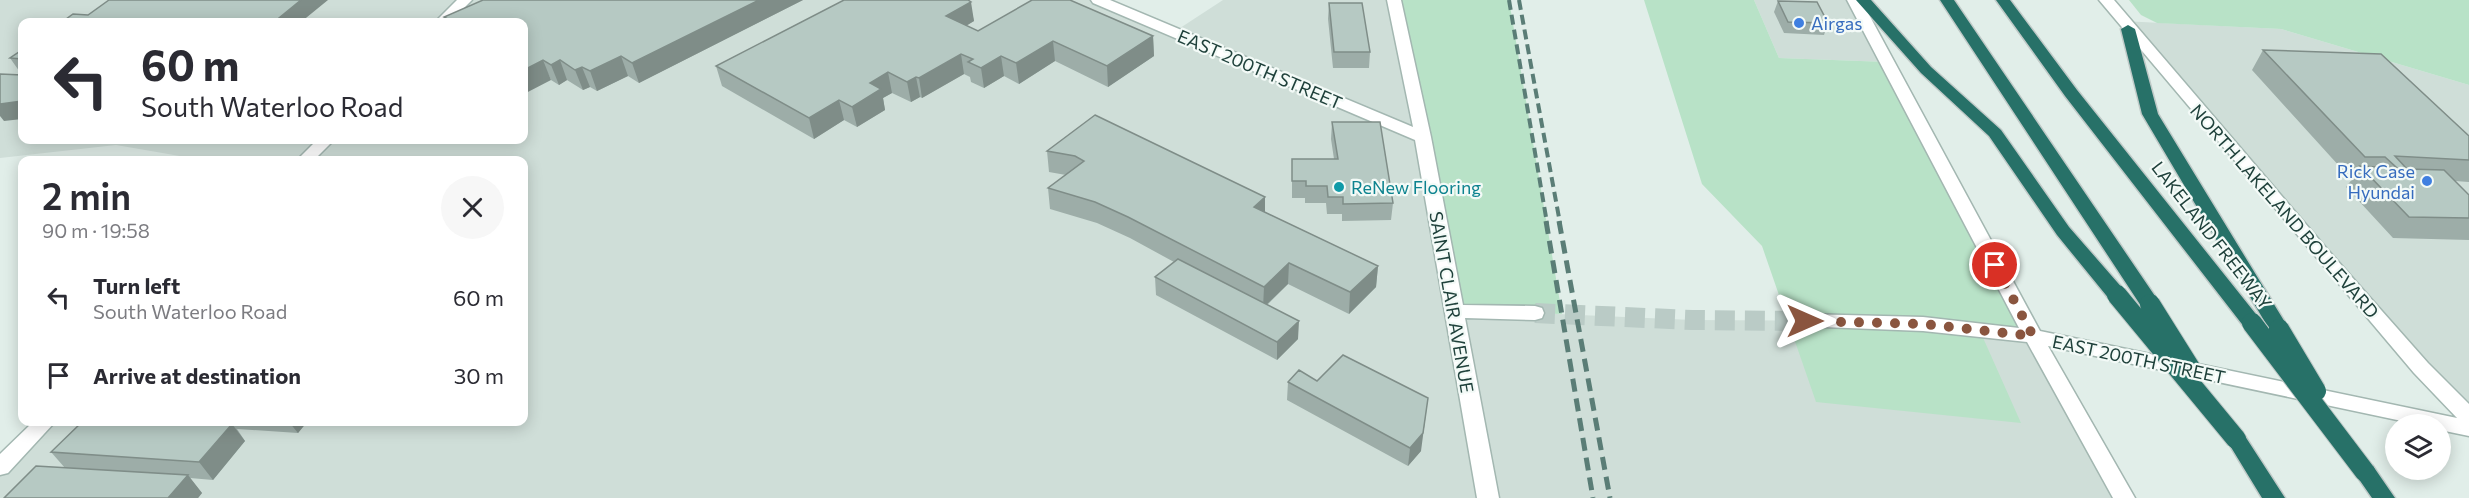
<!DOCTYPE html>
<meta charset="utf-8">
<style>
:root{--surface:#fff;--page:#f7f7f7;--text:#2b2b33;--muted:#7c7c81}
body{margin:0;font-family:Commissioner,sans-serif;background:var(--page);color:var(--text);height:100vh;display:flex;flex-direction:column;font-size:22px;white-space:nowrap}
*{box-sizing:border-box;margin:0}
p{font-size:20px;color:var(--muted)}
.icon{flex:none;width:33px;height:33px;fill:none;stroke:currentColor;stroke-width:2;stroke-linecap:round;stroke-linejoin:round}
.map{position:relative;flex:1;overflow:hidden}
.panel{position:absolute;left:18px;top:156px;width:510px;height:270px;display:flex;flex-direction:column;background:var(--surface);border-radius:12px;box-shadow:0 3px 15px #0003}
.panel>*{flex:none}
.hud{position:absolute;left:18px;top:18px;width:510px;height:126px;border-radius:12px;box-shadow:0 3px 15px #0003;background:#fff;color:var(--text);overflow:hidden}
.controls{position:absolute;left:2385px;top:414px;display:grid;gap:12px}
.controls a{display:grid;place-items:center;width:66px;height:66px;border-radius:50%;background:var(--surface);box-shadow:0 3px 15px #0003;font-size:30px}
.pin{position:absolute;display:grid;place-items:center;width:51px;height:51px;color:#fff;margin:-26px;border:3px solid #fff;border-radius:50%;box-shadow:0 2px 6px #0007}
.me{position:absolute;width:66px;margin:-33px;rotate:90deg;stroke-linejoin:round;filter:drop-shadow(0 0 4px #0008)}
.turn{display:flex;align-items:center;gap:21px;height:126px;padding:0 24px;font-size:27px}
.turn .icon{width:78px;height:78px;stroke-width:2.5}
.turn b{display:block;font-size:42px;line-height:51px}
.round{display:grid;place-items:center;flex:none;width:63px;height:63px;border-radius:32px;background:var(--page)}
.overview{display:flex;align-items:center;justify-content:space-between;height:102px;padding:0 24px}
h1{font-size:36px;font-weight:600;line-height:45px}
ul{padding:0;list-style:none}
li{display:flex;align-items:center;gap:18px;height:78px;padding:0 24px}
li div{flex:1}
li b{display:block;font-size:22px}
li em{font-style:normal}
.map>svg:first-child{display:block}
</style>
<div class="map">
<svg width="2469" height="498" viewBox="0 0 2469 498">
<rect width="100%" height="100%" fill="#e1eee9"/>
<path fill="#cfded8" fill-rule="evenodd" d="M0,0H1098L1174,32L1223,0H1394L1535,313L1692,320L1835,321L2033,336L2124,498H0V467L45,422H524V160H203L116,145L0,158ZM22,22H524V140H22Z
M1754,0H1854L1887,62L1779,58Z
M2122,21L2281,29L2469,85V417Z"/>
<path fill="#b8e2c7" d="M1394,0H1509L1562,314L1454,311Z
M1644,0H1754L1779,58L1887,62L2033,336L1980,331L2021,423L1816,402L1762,246L1702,184Z
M2129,0H2469V85L2281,29L2157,23L2141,15Z"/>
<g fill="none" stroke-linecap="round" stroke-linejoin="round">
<path stroke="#bacbc6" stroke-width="20" stroke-dasharray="20 10" stroke-linecap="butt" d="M1535,313L1692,320L1805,321"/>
<g stroke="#a3b7b1" stroke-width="3">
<path id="minor" d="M457,0H472L450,22H435Z
M1091,0H1110L1413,127L1387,0H1401L1431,137L1463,305L1535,306L1542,308L1544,313L1542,318L1535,320L1465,318L1499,498H1477L1415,140L1093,3Z
M1847,0H1861L2040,331L2457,418L2414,373L2099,0H2114L2328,250L2428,363L2469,404V436L2440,430V424H2416L2048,346L2135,498H2113L2027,342L1923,331L1798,326L1795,321L1798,316L1805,314L1923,317L2019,328Z
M317,140H334L314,160H297Z
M33,422H55L8,473L0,475V454Z"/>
</g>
<g stroke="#c0cac8" stroke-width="3">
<path id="highway" d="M1856,0H1871L1931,67L2001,130L2069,227L2124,290L2126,295L2124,300L2117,301L2110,300L2057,235L1989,136L1921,73Z
M1940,0H1954L2157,299L2159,304L2157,309L2150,310L2143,309Z
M1996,0H2010L2077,90L2259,318L2262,323L2259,328L2252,330L2245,328L2065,96Z
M2128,25L2135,29L2158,114L2289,329L2286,334L2279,336L2272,334L2142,114L2121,29Z
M2236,431L2243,433L2285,498H2262L2226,439L2229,433Z
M2365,464L2373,466L2395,498H2372L2354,472L2357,466Z"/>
</g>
<use href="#minor" fill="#fff" fill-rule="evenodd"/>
<use href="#highway" fill="#277168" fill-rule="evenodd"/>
<path stroke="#5a7d76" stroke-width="4" stroke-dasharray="10 5" stroke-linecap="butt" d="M1509,0L1547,223
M1519,0L1560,223"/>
<path stroke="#5a7d76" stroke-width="5" stroke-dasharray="13 7" stroke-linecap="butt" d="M1546,221L1593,498
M1559,221L1610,498"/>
<g stroke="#c0cac8" stroke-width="22" stroke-linecap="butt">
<path id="highway-bridge" d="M2117,295L2236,439
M2150,304L2192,371
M2252,323L2365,472
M2279,329L2316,391"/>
</g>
<use href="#highway-bridge" stroke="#277168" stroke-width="20"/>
</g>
<path fill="#9dada8" d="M803,0L639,83L628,76L597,91L590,87L583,90L567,80L559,85L551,80L524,22H447L444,17Z
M844,0H970L969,1L974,21L966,26L978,31L1153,36L1154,56L1108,87L1055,61L1019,84L1004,76L984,88L971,82L970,77L964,74L922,98L920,97L911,102L892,93L883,98L885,110L857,127L844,120L814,139L722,86L716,66Z
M1778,1L1828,23L1824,35L1784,33L1774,12Z
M1329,3L1370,52L1369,68H1333L1328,19Z
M22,50V75L10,58Z
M2263,50L2469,136V182L2455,181L2469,195V240L2393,238L2346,187L2353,178H2350L2252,70Z
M1095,115L1265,212L1378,266L1376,287L1349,314L1288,284L1267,305L1298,339L1277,360L1156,295L1155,277L1174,262L1130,238L1097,223L1050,209L1048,188L1066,175L1049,172L1047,151Z
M1332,122L1393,203L1391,220L1342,221V214H1327L1326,203H1305V198H1292V159H1334L1331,139Z
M1288,382L1421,451L1408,466L1287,400Z
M82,422H307L298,433L237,429L245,441L213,480L190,478L202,493L198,498H4L65,468L51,452Z"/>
<path fill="#7f8d88" d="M301,0H328L301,22H274Z
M759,0H803L639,83L632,63Z
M971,2L974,21L949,36L946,16Z
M1153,36L1154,56L1108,87L1107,66Z
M1053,41L1055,61L1019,84L1016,63Z
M961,54L964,74L922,98L919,78Z
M621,56L628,76L597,91L590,71Z
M1001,56L1004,76L984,88L981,68Z
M543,60L551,80L524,94V70Z
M560,60L567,80L559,85L551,65Z
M582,67L590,87L583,90L575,70Z
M888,72L892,93L883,98L885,110L857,127L852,107L870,83Z
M916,77L920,97L911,102L907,82Z
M839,100L844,120L814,139L809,118Z
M22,101V119L4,121L0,116V104Z
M1265,197V218L1254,207Z
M1289,263L1288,284L1263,308L1264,287Z
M1378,266L1376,287L1349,314L1350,292Z
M1299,321L1298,339L1277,360V342Z
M1428,398L1421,451L1408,466L1410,448Z
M289,422H307L298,433Z
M232,424L245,441L213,480L199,462Z
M188,475L202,493L198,498H168Z"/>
<path fill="#b6c9c3" stroke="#7f8d88" stroke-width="1.5" d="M109,0H301L274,22H62L73,14L88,15Z
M483,0H759L632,63L621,56L590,71L582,67L575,70L560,60L551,65L543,60L524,70V22H453L444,17Z
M844,0H968L971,2L946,16L978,31L1032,0H1070L1153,36L1107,66L1053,41L1016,63L1001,56L981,68L968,62L973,59L961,54L919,78L916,77L907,82L888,72L870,83L881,89L852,107L839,100L809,118L716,66Z
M1778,1L1817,2L1828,23L1788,22Z
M1329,3H1362L1370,52H1334Z
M22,50V59L10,58Z
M2263,50L2381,54L2469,136V160L2395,156L2407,169L2444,170L2469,195V218L2409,217L2360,166L2397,168L2385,157H2365Z
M0,74L22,75V101L0,104Z
M1095,115L1265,197L1254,207L1378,266L1350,292L1289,263L1264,287L1128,217L1095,202L1048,188L1084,161L1075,156L1047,151Z
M1332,122H1380L1393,203L1343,204V197H1328L1327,186H1306V181H1292V159H1338Z
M1178,259L1299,321L1277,342L1155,277Z
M1343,355L1428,398L1423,433L1410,448L1288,382L1299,370L1317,381Z
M82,422H202L232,424L199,462L51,452Z
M36,466L188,475L168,498H4Z"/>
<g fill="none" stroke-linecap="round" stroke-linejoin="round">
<path stroke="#8a553f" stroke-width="10" stroke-dasharray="0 18" d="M1805,321L1923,324L2033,336L1995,265"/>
</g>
<g fill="#3f7fe0" stroke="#f3faf7" stroke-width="2">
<circle cx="1799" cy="23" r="6"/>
<circle cx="2427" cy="181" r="6"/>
</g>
<circle fill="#0f9aa8" stroke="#f3faf7" stroke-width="2" cx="1339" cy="187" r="6"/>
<g text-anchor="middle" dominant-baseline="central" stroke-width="4.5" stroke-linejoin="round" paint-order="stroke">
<g font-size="18" fill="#366cbe" stroke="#f3faf7" text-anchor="start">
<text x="1811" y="23">Airgas</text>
<text x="2415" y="171" text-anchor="end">Rick Case<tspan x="2415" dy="21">Hyundai</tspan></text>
</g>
<g font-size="18" fill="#1f413b" stroke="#f3faf7">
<text transform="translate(1260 69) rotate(23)">EAST 200TH STREET</text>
<text transform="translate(2285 211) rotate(49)">NORTH LAKELAND BOULEVARD</text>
<text transform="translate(2212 235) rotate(52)">LAKELAND FREEWAY</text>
<text transform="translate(1452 302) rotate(80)">SAINT CLAIR AVENUE</text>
<text transform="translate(2139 359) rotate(12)">EAST 200TH STREET</text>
</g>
<g font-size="18" fill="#0d838f" stroke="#f3faf7" text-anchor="start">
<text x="1351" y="187">ReNew Flooring</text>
</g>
</g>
</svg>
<div class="controls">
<a><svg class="icon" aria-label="layers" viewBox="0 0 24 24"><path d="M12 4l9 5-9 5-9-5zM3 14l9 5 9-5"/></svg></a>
</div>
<div class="pin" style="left:1995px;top:265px;background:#d93025"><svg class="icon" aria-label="arrive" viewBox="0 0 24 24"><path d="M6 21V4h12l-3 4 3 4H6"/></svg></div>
<svg class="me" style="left:1805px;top:321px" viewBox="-20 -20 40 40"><path d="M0-17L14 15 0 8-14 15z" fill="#8a553f" stroke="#fff" stroke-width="4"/></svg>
<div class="hud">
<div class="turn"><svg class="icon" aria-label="left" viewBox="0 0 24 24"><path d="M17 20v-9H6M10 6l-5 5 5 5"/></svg><div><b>60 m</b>South Waterloo Road</div></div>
</div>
<section class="panel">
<div class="overview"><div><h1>2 min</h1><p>90 m · 19:58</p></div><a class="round"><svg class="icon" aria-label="close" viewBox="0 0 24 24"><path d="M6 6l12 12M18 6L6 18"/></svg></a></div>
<ul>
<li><svg class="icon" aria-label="left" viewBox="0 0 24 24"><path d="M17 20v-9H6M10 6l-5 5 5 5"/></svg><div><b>Turn left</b><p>South Waterloo Road</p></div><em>60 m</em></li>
<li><svg class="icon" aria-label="arrive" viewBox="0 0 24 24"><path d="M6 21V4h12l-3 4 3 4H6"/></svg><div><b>Arrive at destination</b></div><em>30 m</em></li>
</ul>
</section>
</div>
